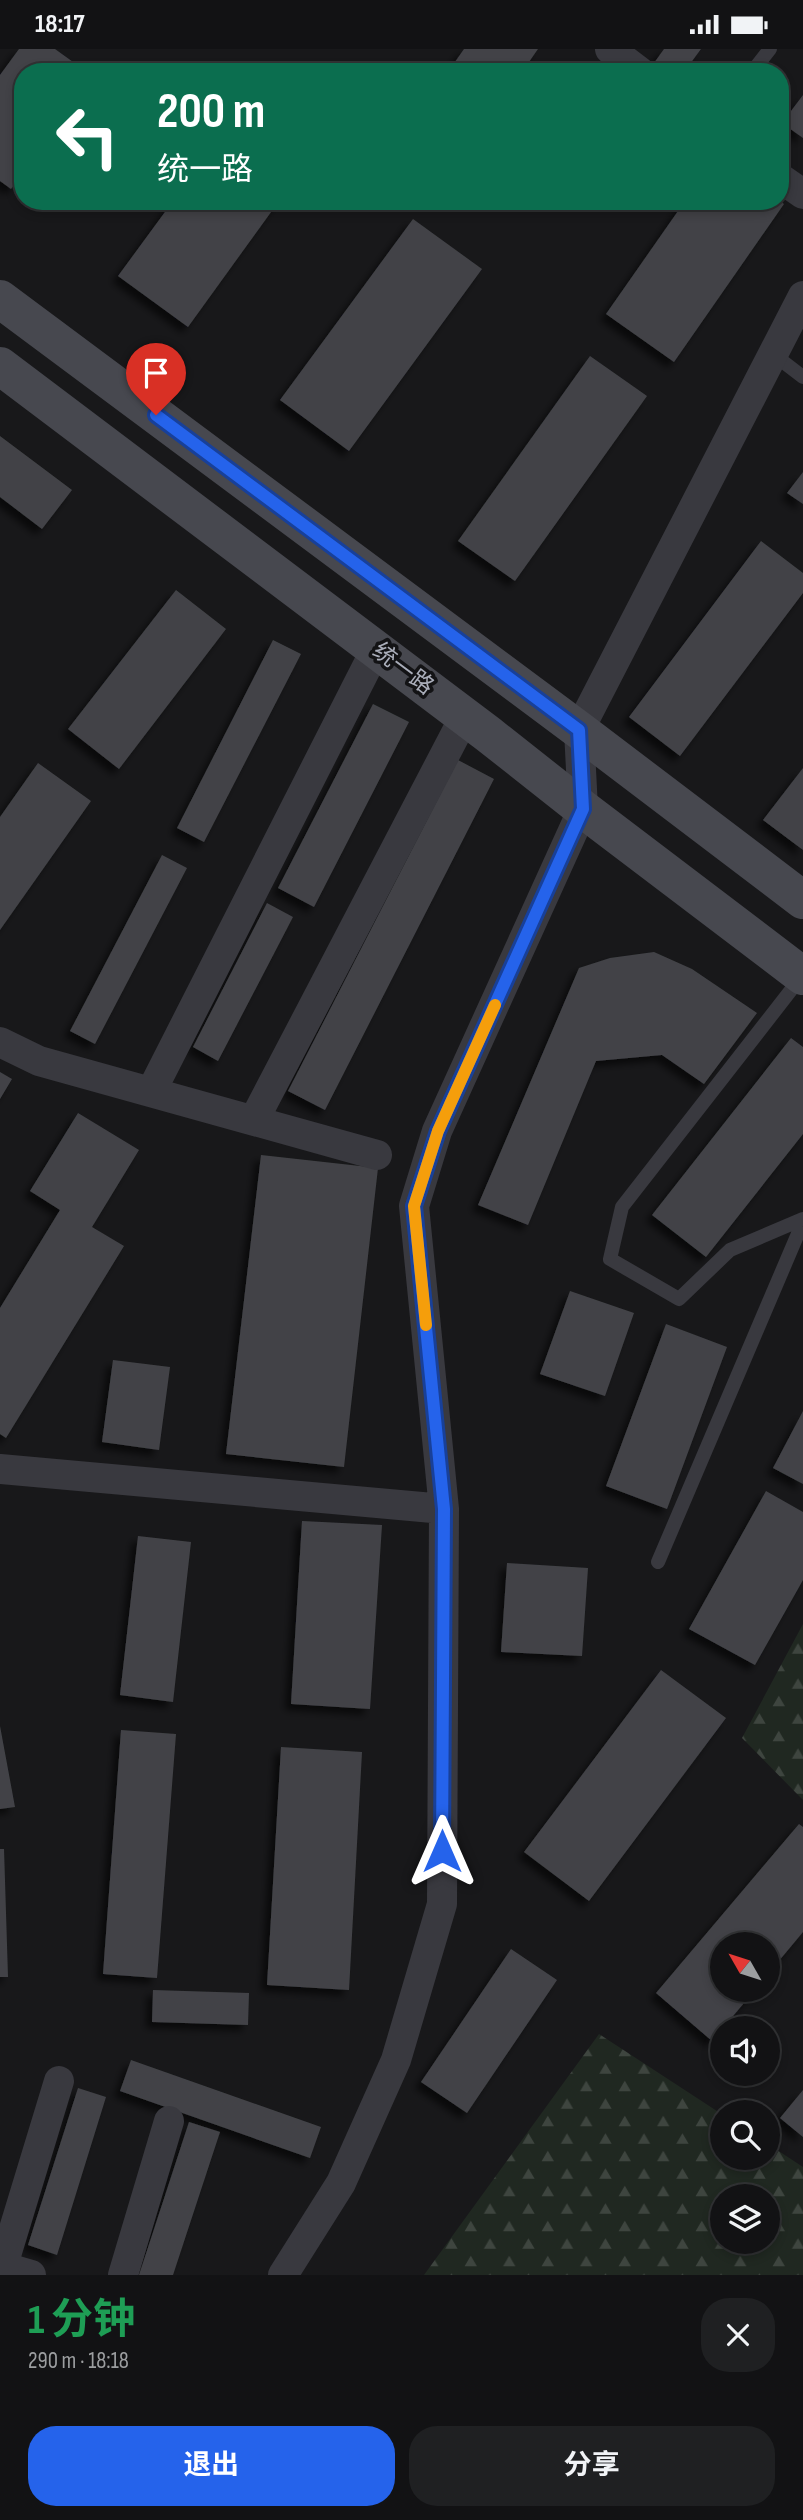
<!DOCTYPE html>
<html lang="zh">
<meta charset="utf-8">
<style>
:root{--surface:#121214;--page:#1f2022;--text:#f1f3f6;--muted:#9c9ea0;--line:#313234;--accent:#2563eb}
body{margin:0;font-family:"Sofia Sans Condensed","Noto Sans SC",sans-serif;background:var(--page);color:var(--text);height:100vh;display:flex;flex-direction:column;font-size:26px;white-space:nowrap}
*{box-sizing:border-box;margin:0}
p{font-size:23px;color:var(--muted)}
.icon{flex:none;width:38px;height:38px;fill:none;stroke:currentColor;stroke-width:2;stroke-linecap:round;stroke-linejoin:round}
.map{position:relative;height:2226px;overflow:hidden}
.details{display:flex;flex-direction:column;background:var(--surface);flex:1}
.details>*{flex:none}
.guide{position:absolute;left:14px;top:14px;width:775px;height:147px;border-radius:28px;box-shadow:0 4px 10px #0003,0 0 0 2px var(--line);background:#0b6e4f;color:#fff;overflow:hidden}
.needle{width:46px;rotate:309deg}
.controls{position:absolute;left:710px;top:1883px;display:grid;gap:14px}
.controls a{display:grid;place-items:center;width:70px;height:70px;border-radius:50%;background:var(--surface);box-shadow:0 4px 10px #0003,0 0 0 2px var(--line);font-size:35px}
.pin{position:absolute;display:grid;place-items:center;width:60px;height:60px;color:#fff;margin:-72px -30px;border-radius:50% 50% 50% 0;rotate:-45deg;box-shadow:0 0 7px #0007}
.pin .icon{rotate:45deg}
.me{position:absolute;width:77px;margin:-38px;rotate:0deg;stroke-linejoin:round;filter:drop-shadow(0 0 5px #0008)}
.turn{display:flex;align-items:center;gap:24px;height:147px;padding:0 28px;font-size:32px}
.turn .icon{width:91px;height:91px;stroke-width:2.5}
.turn b{display:block;font-size:49px;line-height:60px}
.round{display:grid;place-items:center;flex:none;width:74px;height:74px;border-radius:28px;background:var(--page)}
.summary{display:flex;align-items:center;justify-content:space-between;height:119px;padding:0 28px}
h1{font-size:42px;font-weight:700;line-height:52px;color:#1e9e55}
.button{display:flex;gap:14px;margin-top:auto;padding:14px 28px}
.button a{flex:1;height:80px;border-radius:28px;background:var(--accent);color:#fff;font-size:28px;font-weight:700;line-height:80px;text-align:center}
.button a+a{background:var(--page);color:var(--text)}
.status{display:flex;justify-content:space-between;align-items:center;height:49px;padding:0 35px;background:var(--surface);direction:ltr}
.status svg{height:19px;fill:currentColor}
.map>svg:first-child{display:block}
</style>
<div class="status"><b>18:17</b><svg viewBox="0 0 49 12"><path d="M0 12V9h3v3zM5 12V6h3v6zM10 12V3h3v9zM15 12V0h3v12zM26 1h20v11H26zM47 4h2v5h-2z"/></svg></div>
<div class="map">
<svg width="803" height="2226" viewBox="0 0 803 2226">
<defs>
<pattern id="forest-firs" width="22" height="20" patternUnits="userSpaceOnUse" patternTransform="scale(1.75)"><rect width="22" height="20" fill="#202821"/><path d="M5 1l3.5 6h-7zM16 11l3.5 6h-7z" fill="#3e453f"/></pattern>
<filter id="shadow"><feDropShadow dx="-6" dy="6" stdDeviation="3.5" flood-color="#0009"/></filter>
</defs>
<rect width="100%" height="100%" fill="#18181a"/>
<path fill="url(#forest-firs)" fill-rule="evenodd" d="M803,1575V1751L742,1689Z
M599,1985L723,2066V2109H768V2095L803,2118V2226H424ZM723,2147H768V2193H723Z"/>
<path fill="#424347" filter="url(#shadow)" d="M19,0H55L87,23H23V124L11,140L0,132V26Z
M464,0H538L522,23H448Z
M664,0H701L684,23H665L654,14Z
M803,46V89L782,74Z
M173,152H279L188,278L118,227Z
M685,152H780L784,155L674,313L606,265Z
M413,170L482,220L349,402L280,351Z
M590,307L647,347L515,532L458,492Z
M0,387L72,441L42,480L0,448Z
M803,423V455L787,444Z
M761,492L803,524V544L680,707L629,668Z
M176,541L226,580L119,720L68,680Z
M273,591L301,605L204,793L177,779Z
M373,655L409,673L314,858L278,839Z
M458,711L494,730L325,1061L288,1042Z
M38,714L91,752L0,881V768Z
M803,719V801L763,771Z
M162,806L187,819L95,995L70,982Z
M267,854L293,868L218,1012L193,998Z
M654,903L692,920L757,964L704,1035L662,1006L596,1012L528,1176L478,1156L579,919L610,909Z
M791,989L803,998V1085L706,1208L652,1166Z
M0,1023L12,1030L0,1050Z
M78,1064L139,1101L92,1178L124,1197L6,1389L0,1385V1259L60,1161L30,1142Z
M261,1106L378,1119L344,1418L226,1405Z
M570,1242L634,1264L605,1347L540,1325Z
M666,1275L727,1298L667,1460L606,1437Z
M113,1311L170,1318L159,1401L102,1393Z
M803,1362V1435L773,1419Z
M766,1442L803,1463V1531L755,1616L689,1580Z
M302,1472L382,1476L370,1660L291,1655Z
M138,1487L191,1493L173,1653L120,1646Z
M507,1514L588,1519L582,1607L501,1603Z
M661,1621L726,1669L589,1852L524,1803Z
M0,1677L15,1758L0,1760Z
M121,1681L176,1685L157,1929L103,1925Z
M281,1698L362,1703L349,1941L267,1936Z
M799,1775L803,1778V1883L768,1925V1895H723V1941H755L712,1992L656,1944Z
M0,1800H4L8,1928H0Z
M511,1900L557,1931L467,2064L421,2033Z
M153,1941L249,1944L248,1976L152,1973Z
M131,2011L321,2078L310,2109L120,2042Z
M78,2039L106,2048L57,2206L28,2196Z
M803,2041V2088L780,2069Z
M189,2073L220,2083L173,2226H139Z"/>
<g fill="none" stroke-linecap="round" stroke-linejoin="round">
<path stroke="#39393f" stroke-width="14" d="M752,23L770,0
M773,305L803,328
M802,927L622,1158L610,1210L679,1250L730,1201L803,1170
M658,1513L803,1173"/>
<path stroke="#39393f" stroke-width="30" d="M610,0L640,23
M780,129L803,145
M0,993L39,1012L377,1106
M151,1043L376,600
M254,1071L465,667
M0,1420L444,1460
M0,2217L31,2226
M0,2226L59,2032
M123,2226L169,2072
M283,2226L341,2134L396,2011L442,1855L444,1460L414,1157L437,1082L583,760L579,681L803,247"/>
<path stroke="#47484f" stroke-width="38" d="M0,250L579,681L803,851
M0,317L488,685L583,760L803,927"/>
</g>
<g fill="none" stroke-linecap="round" stroke-linejoin="round">
<g stroke="#184099" stroke-width="18">
<path id="route" d="M156,366L579,681L583,760L438,1082L414,1157L444,1460L442,1802"/>
</g>
<use href="#route" stroke="#2563eb" stroke-width="12"/>
<path stroke="#f59e0b" stroke-width="12" d="M426,1276L414,1157L438,1082L495,956"/>
</g>
<g text-anchor="middle" dominant-baseline="central" stroke-width="7" stroke-linejoin="round" paint-order="stroke">
<g font-size="23" fill="#aaaeba" stroke="#131315">
<text transform="translate(403 620) rotate(37)">统一路</text>
</g>
</g>
</svg>
<div class="controls">
<a><svg class="needle" viewBox="-14 -14 28 28"><path d="M0-13l5 13h-10z" fill="#e53935"/><path d="M0 13l5-13h-10z" fill="#9c9ea0"/></svg></a>
<a><svg class="icon" aria-label="sound" viewBox="0 0 24 24"><path d="M4 9h4l5-4v14l-5-4H4zM17 9q2 3 0 6"/></svg></a>
<a><svg class="icon" aria-label="search" viewBox="0 0 24 24"><circle cx="10" cy="10" r="6"/><path d="M15 15l6 6"/></svg></a>
<a><svg class="icon" aria-label="layers" viewBox="0 0 24 24"><path d="M12 4l9 5-9 5-9-5zM3 14l9 5 9-5"/></svg></a>
</div>
<div class="pin" style="left:156px;top:366px;background:#d93025"><svg class="icon" aria-label="arrive" viewBox="0 0 24 24"><path d="M6 21V4h12l-3 4 3 4H6"/></svg></div>
<svg class="me" style="left:442px;top:1802px" viewBox="-20 -20 40 40"><path d="M0-17L14 15 0 8-14 15z" fill="#2563eb" stroke="#fff" stroke-width="4"/></svg>
<div class="guide">
<div class="turn"><svg class="icon" aria-label="left" viewBox="0 0 24 24"><path d="M17 20v-9H6M10 6l-5 5 5 5"/></svg><div><b>200 m</b>统一路</div></div>
</div>
</div>
<section class="details">
<div class="summary"><div><h1>1 分钟</h1><p>290 m · 18:18</p></div><a class="round"><svg class="icon" aria-label="close" viewBox="0 0 24 24"><path d="M6 6l12 12M18 6L6 18"/></svg></a></div>
<div class="button"><a>退出</a><a>分享</a></div>
</section>
